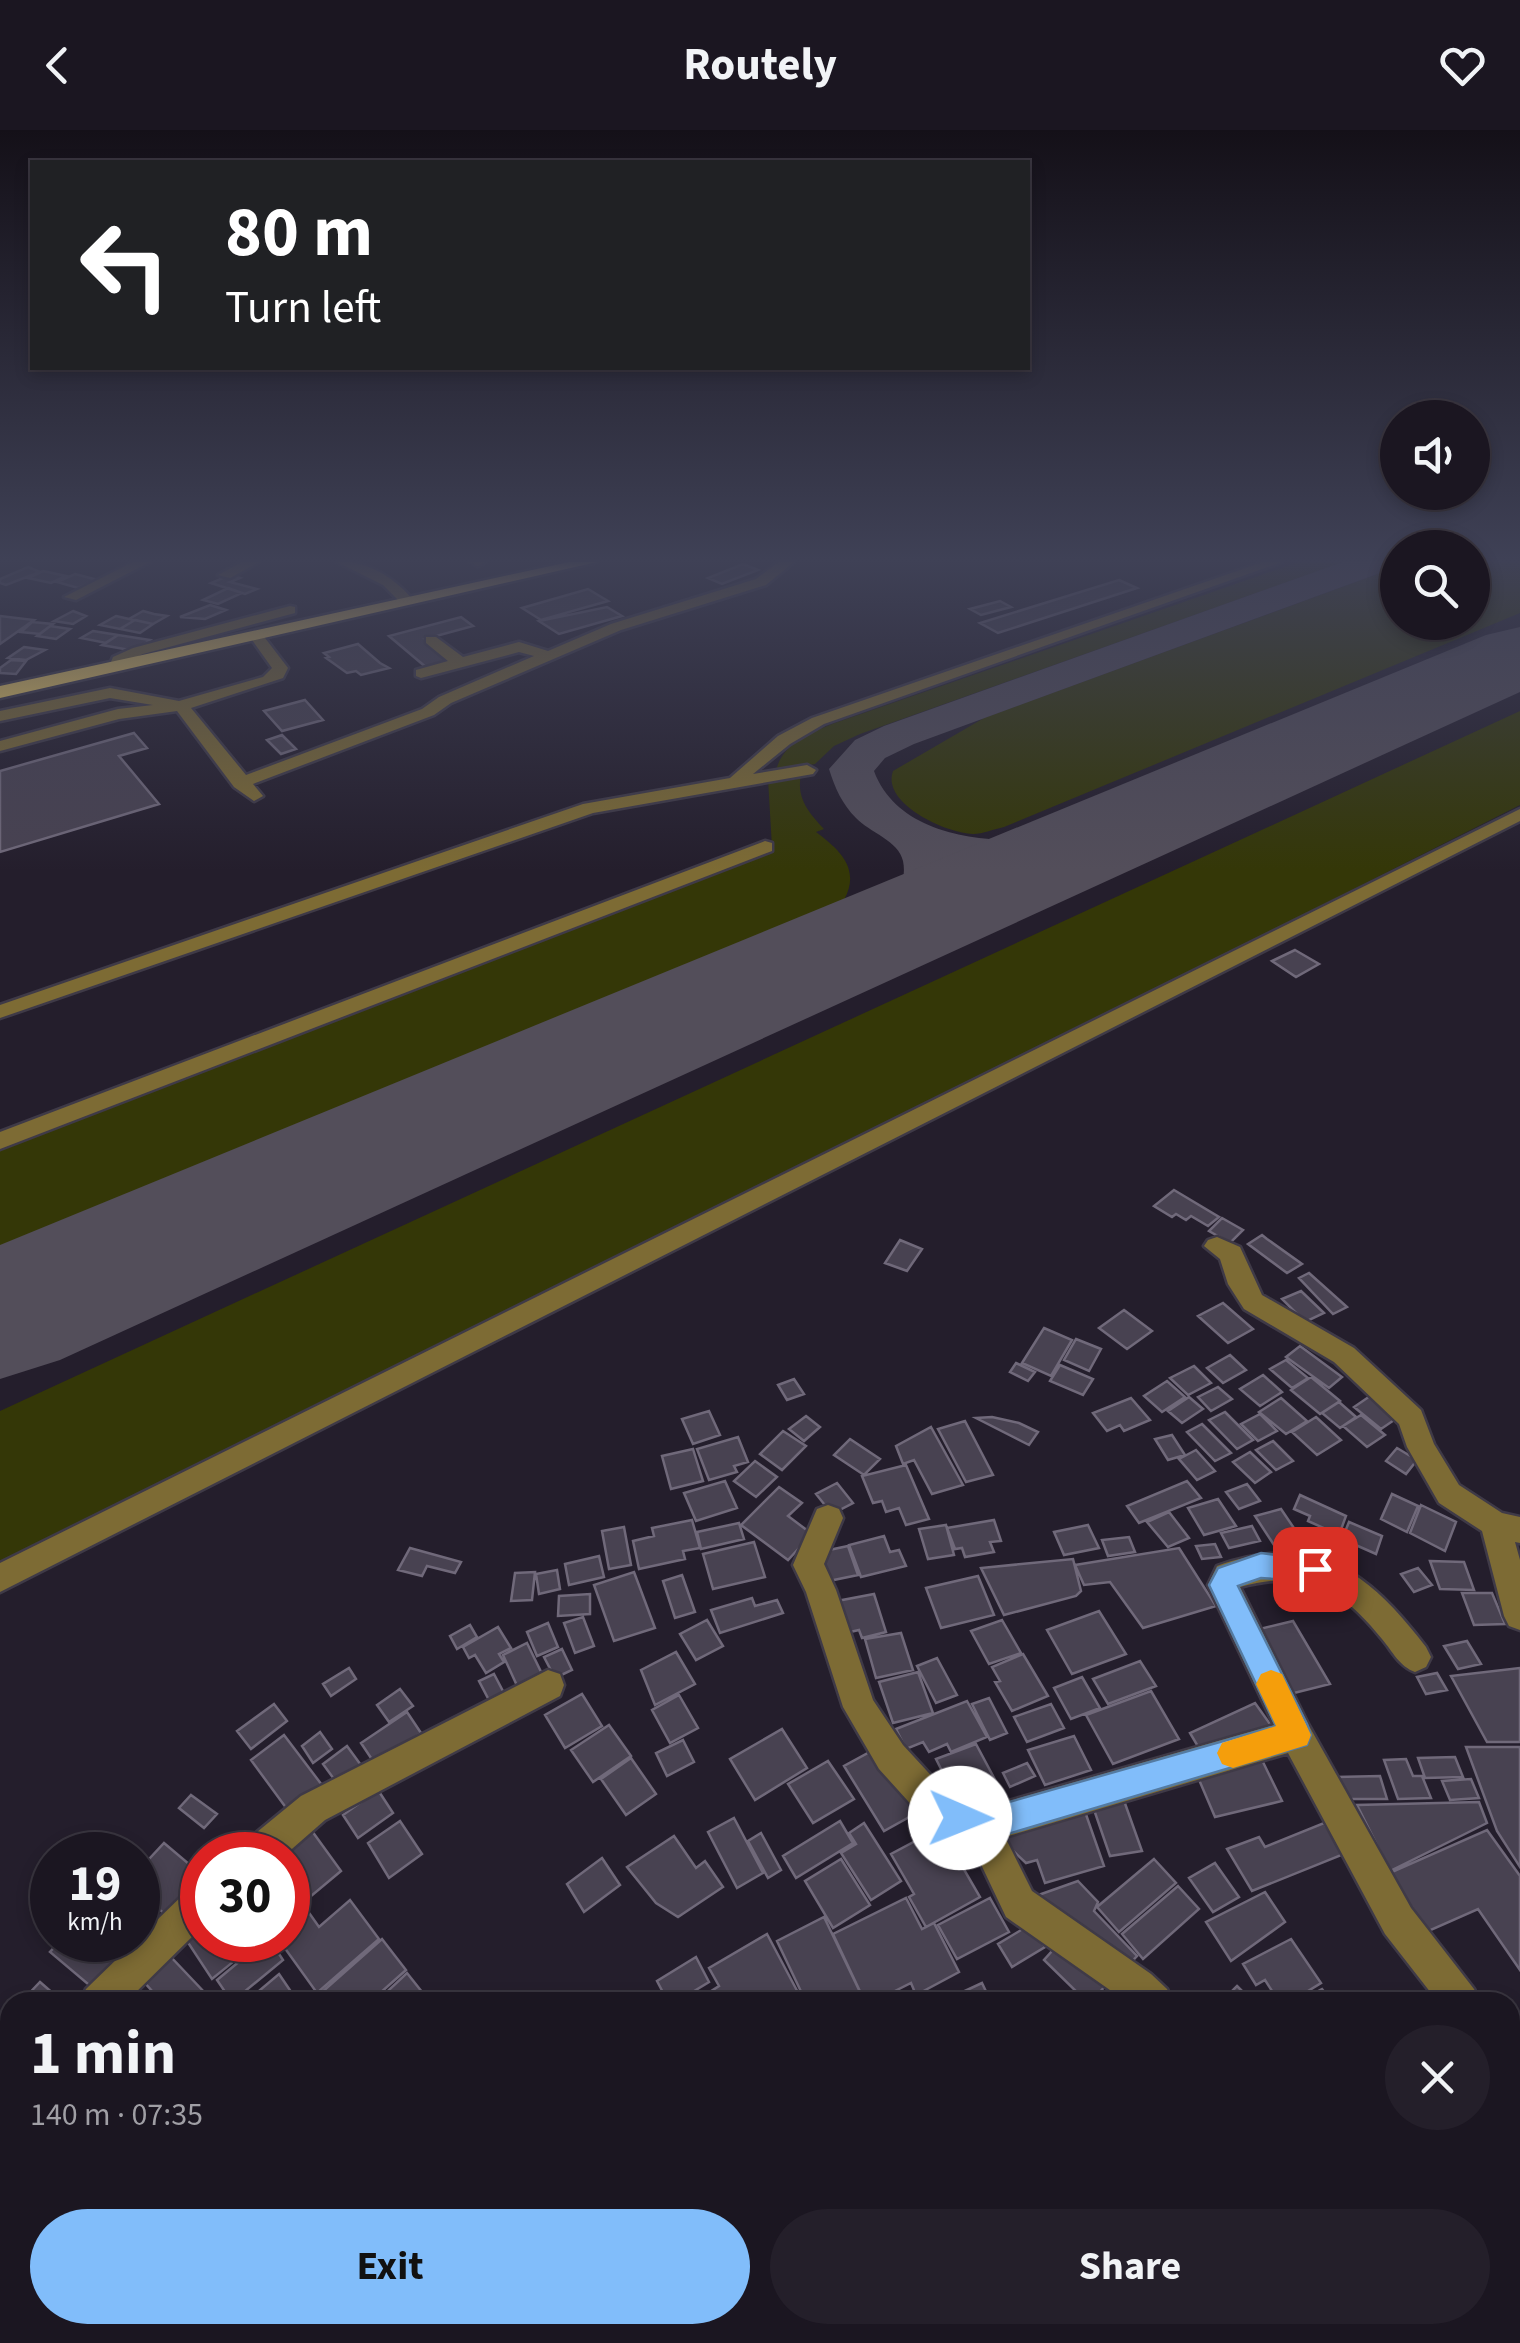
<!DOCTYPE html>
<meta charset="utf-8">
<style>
:root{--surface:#1b1621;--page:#241f2a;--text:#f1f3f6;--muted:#a09fa5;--line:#39353f;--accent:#81bdfa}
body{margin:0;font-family:"Source Sans 3",sans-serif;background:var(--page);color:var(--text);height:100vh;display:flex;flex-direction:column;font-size:38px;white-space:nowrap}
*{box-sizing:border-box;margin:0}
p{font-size:32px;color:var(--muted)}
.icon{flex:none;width:55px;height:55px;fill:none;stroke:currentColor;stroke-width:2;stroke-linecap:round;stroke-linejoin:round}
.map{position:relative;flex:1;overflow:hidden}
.drawer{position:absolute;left:0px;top:1862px;width:1520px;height:352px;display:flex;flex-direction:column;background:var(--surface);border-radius:30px 30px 0 0;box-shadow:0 5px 15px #0003,0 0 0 2px var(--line)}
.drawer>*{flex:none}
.hud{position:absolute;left:30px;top:30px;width:1000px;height:210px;border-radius:0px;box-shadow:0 5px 15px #0003,0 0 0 2px var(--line);background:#202124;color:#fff;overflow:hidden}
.fabs{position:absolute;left:1380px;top:270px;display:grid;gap:20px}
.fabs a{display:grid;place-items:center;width:110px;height:110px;border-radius:50%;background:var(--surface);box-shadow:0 5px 15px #0003,0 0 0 2px var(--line);font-size:50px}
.speed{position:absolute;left:30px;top:1702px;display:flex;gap:20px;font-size:50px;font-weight:700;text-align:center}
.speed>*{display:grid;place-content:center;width:130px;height:130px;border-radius:50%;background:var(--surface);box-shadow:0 5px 15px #0003,0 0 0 2px var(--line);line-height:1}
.speed small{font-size:25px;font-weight:400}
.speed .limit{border:15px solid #d22;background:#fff;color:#111}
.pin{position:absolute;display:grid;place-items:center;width:85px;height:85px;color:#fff;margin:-42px;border-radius:20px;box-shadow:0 5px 15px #0006}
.me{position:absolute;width:110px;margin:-55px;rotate:91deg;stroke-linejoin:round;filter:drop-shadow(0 0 8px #0008)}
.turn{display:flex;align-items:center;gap:35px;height:210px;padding:0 30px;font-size:45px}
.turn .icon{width:130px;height:130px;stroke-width:2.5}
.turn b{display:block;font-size:70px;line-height:85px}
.round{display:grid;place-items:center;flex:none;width:105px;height:105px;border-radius:52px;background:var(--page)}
.overview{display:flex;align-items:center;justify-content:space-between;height:170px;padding:0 30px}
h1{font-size:60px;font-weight:700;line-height:75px}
.primary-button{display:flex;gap:20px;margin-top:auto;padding:20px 30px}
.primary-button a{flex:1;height:115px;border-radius:60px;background:var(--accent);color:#111;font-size:40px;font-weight:700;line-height:115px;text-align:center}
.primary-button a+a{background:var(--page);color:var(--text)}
header{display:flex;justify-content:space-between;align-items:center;height:130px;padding:0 30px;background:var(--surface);font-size:45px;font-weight:700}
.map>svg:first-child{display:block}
</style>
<header><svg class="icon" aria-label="back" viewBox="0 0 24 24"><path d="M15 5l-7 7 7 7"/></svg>Routely<svg class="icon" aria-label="heart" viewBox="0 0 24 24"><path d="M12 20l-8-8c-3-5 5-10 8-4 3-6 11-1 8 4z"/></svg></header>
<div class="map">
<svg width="1520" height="2213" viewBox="0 0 1520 2213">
<rect width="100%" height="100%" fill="#241e2c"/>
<path fill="#343707" d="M1299,432H1343L860,604L834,616L815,634L776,641C782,614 808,604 832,594Z
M1473,432H1520V483L1004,697C994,699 983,704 973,704C945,703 881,673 893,641L984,588L1397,437L1398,492H1472Z
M1520,581V675L0,1444V1281Z
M801,645C796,668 809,683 824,699L816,702C840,720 861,739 844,770L0,1121V1013L772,717L768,649Z"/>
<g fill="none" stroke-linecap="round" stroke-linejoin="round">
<path fill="#534e5a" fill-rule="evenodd" d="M1343,432H1393L1388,440L914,614L885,628L874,641C896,701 973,713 1030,709C1052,707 1071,701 1093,707L1100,717L1093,727C1047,739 999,743 952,732V755L934,797L916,801L898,797L891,786C897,769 907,750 903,731C899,711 869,702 856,688C842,674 835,658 829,639L855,610L884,596Z"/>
<path fill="#534e5a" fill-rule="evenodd" d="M1520,497V562L60,1230L0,1249V1115L1486,505Z"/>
</g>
<path fill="#484251" stroke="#70697a" stroke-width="2.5" d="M743,434L758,440L722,454L708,448Z
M28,437L40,442L6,455L0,453V449Z
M43,441L66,446L51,453L28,448Z
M75,444L94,449L98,450L78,458L57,452Z
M230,445L240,448L230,452L257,459L245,464L211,453Z
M1119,450L1137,458L998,503L980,493Z
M228,458L242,463L218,474L203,470Z
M588,459L608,471L541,490L522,478Z
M1000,471L1011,477L981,485L970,479Z
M210,475L226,480L205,489L180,487Z
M607,477L622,486L559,504L539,491Z
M73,481L86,486L73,494L54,491Z
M143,481L154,484L167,486L153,494L129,489Z
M116,486L129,489L135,490L120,499L100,495Z
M0,487V486L34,490L0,514Z
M461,487L473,496L425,509L452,531L427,538L389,506Z
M135,490L153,494L140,503L120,499Z
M32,492L53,494L40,504L21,502Z
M50,496L70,499L56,509L37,506Z
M93,501L118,505L106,513L81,508Z
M118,505L150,510L135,521L102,515Z
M358,514L380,533L389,538L361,545L356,541L347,543L326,528L329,527L324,523Z
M24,517L45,520L26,530L8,528Z
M11,530L26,531L16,544L0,543V538Z
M305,570L323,590L282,601L264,581Z
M134,603L147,618L119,626L159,674L0,722V641Z
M282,605L296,619L281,624L267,610Z
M1295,820L1319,834L1296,847L1272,831Z
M1174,1060L1219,1087L1208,1096L1191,1086L1186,1090L1176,1084L1172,1087L1154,1076Z
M1222,1088L1243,1100L1230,1113L1209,1101Z
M1262,1105L1267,1109L1302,1134L1287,1143L1248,1114Z
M900,1110L922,1119L907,1141L885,1133Z
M1309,1143L1347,1177L1333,1184L1299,1148Z
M1301,1161L1324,1183L1305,1192L1282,1169Z
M1223,1173L1253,1199L1228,1213L1198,1186Z
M1124,1180L1152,1201L1127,1219L1099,1198Z
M1044,1198L1072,1210L1051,1246L1022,1233Z
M1076,1209L1101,1219L1089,1241L1064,1230Z
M1300,1216L1342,1247L1329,1258L1286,1227Z
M1230,1225L1246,1240L1223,1253L1207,1238Z
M1286,1230L1308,1248L1292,1258L1270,1239Z
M1016,1233L1035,1242L1028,1251L1010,1242Z
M1060,1235L1093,1249L1083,1265L1050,1251Z
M1194,1236L1211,1253L1188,1265L1170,1248Z
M1263,1245L1282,1262L1260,1276L1240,1259Z
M1311,1247L1340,1271L1320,1284L1291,1260Z
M794,1249L804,1264L787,1270L778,1255Z
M1167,1251L1185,1267L1162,1282L1144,1266Z
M1218,1257L1232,1269L1211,1281L1198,1267Z
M1376,1262L1403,1284L1381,1299L1354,1277Z
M1189,1267L1203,1279L1182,1293L1168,1281Z
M1131,1268L1150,1290L1124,1301L1120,1295L1107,1301L1093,1283Z
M1281,1268L1307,1291L1286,1304L1259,1282Z
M1339,1272L1356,1287L1340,1298L1322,1283Z
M709,1281L720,1305L693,1314L682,1289Z
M1225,1282L1253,1310L1237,1319L1209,1290Z
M1260,1284L1277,1301L1258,1311L1241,1294Z
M1361,1285L1385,1305L1367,1317L1343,1296Z
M806,1286L820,1297L804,1311L789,1299Z
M992,1287L1019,1293L1038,1302L1029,1315L976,1288Z
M1316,1287L1341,1310L1317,1325L1292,1302Z
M965,1291L993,1345L966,1352L938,1299Z
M1202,1294L1231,1323L1215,1331L1187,1302Z
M931,1297L963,1355L932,1364L914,1330L903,1334L896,1316Z
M783,1301L806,1316L782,1340L760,1324Z
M1172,1305L1185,1325L1168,1330L1155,1309Z
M738,1307L748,1332L734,1336L737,1342L709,1350L697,1319Z
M850,1309L880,1329L864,1345L834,1325Z
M1273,1311L1293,1331L1276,1340L1256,1320Z
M1397,1318L1417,1330L1406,1344L1386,1331Z
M693,1319L703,1351L671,1359L662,1326Z
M1196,1320L1215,1341L1197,1350L1179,1329Z
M1250,1322L1271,1342L1255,1353L1233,1332Z
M755,1331L777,1347L756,1367L734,1351Z
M906,1335L929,1389L906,1395L899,1378L886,1382L882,1371L873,1373L862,1346Z
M725,1351L737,1378L696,1391L684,1363Z
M1187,1351L1201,1368L1139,1393L1127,1376Z
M837,1353L853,1373L832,1384L816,1364Z
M1247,1354L1260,1371L1239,1379L1226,1362Z
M779,1357L802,1373L788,1386L812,1404L788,1430L741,1395Z
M1392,1364L1418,1376L1407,1402L1381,1389Z
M1300,1365L1346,1386L1339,1405L1308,1391L1310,1386L1294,1379Z
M1218,1369L1236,1396L1204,1405L1188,1378Z
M1421,1375L1456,1392L1445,1421L1410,1403Z
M1281,1379L1300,1407L1274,1415L1255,1386Z
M1169,1382L1189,1408L1168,1417L1147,1392Z
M692,1390L700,1418L683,1421L685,1429L639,1439L633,1411L654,1406L652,1398Z
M994,1390L1001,1411L990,1412L994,1422L965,1427L962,1418L955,1419L947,1398Z
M1349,1392L1382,1406L1376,1424L1342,1409Z
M739,1393L744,1409L701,1419L697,1402Z
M946,1395L954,1425L928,1429L919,1399Z
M1088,1395L1099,1418L1064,1425L1054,1402Z
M1252,1396L1260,1411L1229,1418L1221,1403Z
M624,1397L631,1435L609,1439L602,1401Z
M884,1406L890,1422L899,1420L906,1436L861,1447L849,1415Z
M1129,1407L1135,1422L1108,1426L1102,1410Z
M754,1412L765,1447L713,1459L703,1424Z
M1215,1414L1221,1427L1202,1429L1196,1416Z
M848,1416L858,1445L824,1452L815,1423Z
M410,1418L461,1432L455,1443L427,1436L422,1446L398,1440Z
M1179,1418L1216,1476L1143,1498L1110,1452L1084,1455L1075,1435Z
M599,1426L604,1447L569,1455L565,1434Z
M1073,1429L1081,1461L1076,1466L1004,1485L981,1438Z
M1430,1431L1464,1432L1474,1460L1440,1459Z
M1418,1438L1432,1455L1414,1462L1401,1444Z
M557,1440L560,1459L539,1464L536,1444Z
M535,1442L532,1470L511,1471L515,1443Z
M634,1442L655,1498L614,1511L594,1455Z
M682,1445L695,1482L675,1488L663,1451Z
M978,1446L994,1485L941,1498L926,1458Z
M1462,1463H1492L1505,1494L1474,1495Z
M590,1464V1484L558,1486L559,1466Z
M874,1464L886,1502L862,1508L859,1500L850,1502L837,1471Z
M752,1468L755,1476L777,1470L783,1483L720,1503L711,1480Z
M1099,1481L1126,1524L1072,1544L1047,1500Z
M583,1487L594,1516L575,1523L564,1493Z
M707,1490L723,1516L696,1530L680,1504Z
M1002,1490L1021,1523L989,1534L971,1501Z
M1293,1491L1330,1554L1282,1566L1247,1502Z
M548,1493L558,1517L537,1526L527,1502Z
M470,1495L477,1507L457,1519L450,1506Z
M498,1497L511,1518L499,1524L504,1532L486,1543L475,1525L469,1528L463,1517Z
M901,1503L913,1540L876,1548L865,1509Z
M1467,1511L1481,1534L1458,1539L1444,1516Z
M527,1513L544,1548L519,1560L503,1525Z
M562,1519L572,1540L555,1548L544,1527Z
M676,1522L695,1554L655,1575L641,1540Z
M1023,1524L1048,1566L1012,1581L995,1552L1000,1551L992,1537Z
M937,1528L957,1565L936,1573L917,1536Z
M1140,1531L1156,1556L1108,1574L1093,1549Z
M349,1538L356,1549L331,1566L323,1554Z
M1520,1538V1612H1487L1451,1546Z
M918,1542L933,1583L893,1593L879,1552Z
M1437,1543L1447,1560L1426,1564L1417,1547Z
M494,1544L505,1565L490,1572L479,1551Z
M1082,1547L1100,1578L1071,1589L1054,1558Z
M400,1559L413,1576L389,1592L377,1575Z
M1151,1561L1179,1609L1113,1634L1086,1585Z
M582,1564L602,1596L565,1618L545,1585Z
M679,1565L698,1598L670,1613L652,1580Z
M989,1568L1007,1603L990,1610L972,1574Z
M967,1571L987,1607L951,1622L947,1614L929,1622L923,1612L906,1619L896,1599Z
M1255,1573L1275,1601L1203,1625L1190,1603Z
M274,1574L287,1591L251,1619L237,1601Z
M1051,1574L1064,1598L1027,1612L1014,1587Z
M407,1582L421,1603L375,1634L361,1613Z
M609,1595L631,1626L593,1652L571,1620Z
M782,1599L807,1638L755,1670L730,1629Z
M320,1602L332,1619L313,1633L302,1616Z
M284,1605L328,1663L295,1690L251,1630Z
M1074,1606L1091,1640L1045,1655L1028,1620Z
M683,1610L694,1632L667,1646L656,1623Z
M976,1614L1000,1659L967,1672L957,1652L949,1655L936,1629Z
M347,1616L366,1642L342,1660L323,1634Z
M879,1617L920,1681L884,1701L844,1636Z
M1466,1617H1520V1737L1497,1701Z
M1455,1627L1463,1647L1425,1648L1418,1628Z
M631,1628L656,1664L626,1685L601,1649Z
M1406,1629L1413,1646H1422L1431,1668L1398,1669L1384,1630Z
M1262,1630L1282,1671L1215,1687L1197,1645Z
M828,1631L854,1669L813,1693L788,1654Z
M1027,1633L1035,1646L1010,1657L1003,1643Z
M1380,1646L1387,1669H1344L1337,1647Z
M1471,1649L1479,1668L1450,1670L1442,1651Z
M378,1660L393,1683L358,1708L343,1685Z
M191,1665L217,1684L204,1698L179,1678Z
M1122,1665L1142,1721L1110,1726L1091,1671Z
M1479,1672L1487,1693L1390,1741L1357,1675Z
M1082,1673L1104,1736L1045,1753L1037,1730L1026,1733L1010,1718L1000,1694Z
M734,1688L763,1743L737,1758L708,1702Z
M400,1691L422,1724L389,1748L368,1713Z
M840,1691L853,1713L796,1748L783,1726Z
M864,1693L901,1751L871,1770L841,1723L856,1714L849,1703Z
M1324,1693L1344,1724L1252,1761L1227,1719L1259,1707L1265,1717Z
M940,1698L980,1767L926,1797L909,1767L914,1764L891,1724Z
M1487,1700L1520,1746V1840L1478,1779L1424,1803L1385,1745Z
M312,1701L341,1741L304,1772L288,1749V1725H282Z
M761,1703L781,1740L768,1748L748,1711Z
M674,1706L696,1738L705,1731L723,1757L678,1787L656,1773L627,1737Z
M164,1713L202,1745V1756L172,1790L138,1762V1741Z
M602,1728L620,1755L584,1782L567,1754Z
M841,1729L870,1775L833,1798L805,1751Z
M1154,1729L1176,1753L1119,1802L1097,1777Z
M1215,1733L1239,1767L1213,1782L1189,1748Z
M1078,1751L1098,1772L1094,1781L1137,1826L1122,1842L1030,1768Z
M288,1753L319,1797L350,1770L379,1809L317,1863L279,1810H288Z
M1178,1756L1199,1779L1143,1829L1122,1804Z
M1265,1762L1285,1792L1231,1831L1206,1792Z
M906,1768L922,1799L934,1793L959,1842L916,1865L911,1853L873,1872H865L833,1804Z
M990,1768L1009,1802L957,1829L938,1795Z
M138,1775L162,1796L131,1830L108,1810H138Z
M824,1787L860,1862L839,1872H806L777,1811Z
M1031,1794L1045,1817L1012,1837L998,1814Z
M202,1798V1810H260L212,1849L187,1811Z
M767,1804L803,1872H709L705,1865L719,1856L709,1838Z
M382,1809L406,1840L370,1872H328L321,1863Z
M1291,1809L1321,1853L1290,1872H1279L1265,1850L1256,1855L1243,1834Z
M61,1810H102L130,1832L101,1865L50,1822Z
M265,1810H270L283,1830L232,1872L217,1850Z
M1061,1811L1106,1855L1091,1872H1087L1044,1830Z
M170,1826L206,1864L199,1872H162L144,1852Z
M696,1827L709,1852L676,1872H668L657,1851Z
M407,1843L430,1872H376Z
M279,1844L298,1872H246Z
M40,1852L63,1872H21Z
M982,1853L991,1872H941Z
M1237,1856L1253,1872H1221Z
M1322,1859L1332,1872H1297Z
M1520,1954V1993L1510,2000V1960Z
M10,1973V2041L0,2028V1982Z
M1520,2003V2088L1510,2094V2009Z
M0,2077L10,2088V2167L0,2156Z
M10,2189V2205H44L36,2213H0V2200Z
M102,2205H131L138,2213H96Z
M246,2205H295L289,2213H240Z
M593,2205H651L644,2213H586Z
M652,2205H683L690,2213H646Z
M690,2205H796L803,2213H696Z
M809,2205H889L881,2213H814Z
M1131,2205H1204L1212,2213H1138Z"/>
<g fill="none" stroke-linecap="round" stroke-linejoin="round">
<g stroke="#3f3a47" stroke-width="5">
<path id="minor" d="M133,432H150L76,470L64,467Z
M242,432H259L230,448L218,445Z
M337,432C368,430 396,449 415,472L403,475L383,455Z
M470,432H485L478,436Z
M779,432H794L766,455L621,500L451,573L434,585L253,654L263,666L254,671L234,657L177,581L119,589L0,621V611L118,579L153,575L110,568L0,591V581L110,558L179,571L263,547L272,538L250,507L257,503L262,504L288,538L283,548L191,578L246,645L422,579L439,567L534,526L519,522L421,548L416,546V540L448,531L426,513V507H436L463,527L519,512L548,521L611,494L756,449Z
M1263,432H1282L824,594L790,614L753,644L807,635L816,640L813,644L593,683L0,888V875L583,674L730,648L778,606L812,588Z
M290,476L295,477V483L143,524L125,532L122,540L109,537L113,527L133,518Z
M1520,679V691L0,1462V1433Z
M765,711L772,713V721L0,1019V1002Z
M1217,1107L1240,1117L1262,1165L1354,1218L1421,1280L1434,1314L1459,1355L1502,1383L1520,1387V1413L1515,1412L1520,1430V1500L1509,1496L1504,1486L1482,1401L1439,1373L1407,1317L1399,1294L1334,1232L1244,1179L1228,1154L1220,1129L1204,1116L1208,1110Z
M828,1375L839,1379L843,1388L824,1434L836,1460L873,1570L903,1615L950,1666L981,1679L1274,1595L1208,1455L1217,1436C1315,1401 1368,1441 1426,1517L1431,1527L1426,1537L1415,1542C1399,1536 1393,1522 1382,1509C1340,1457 1307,1439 1240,1457L1308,1594L1411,1778L1474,1859L1480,1872H1438L1385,1804L1288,1623L1005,1707L1032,1761L1151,1844L1167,1859L1173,1872H1127L1006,1787L969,1709L926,1691L879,1639L843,1577L806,1462L793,1435L817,1379Z
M548,1540L560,1544L564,1555L560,1566L325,1690L285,1725H240L245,1712L301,1666Z
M202,1754V1797L126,1872H80L86,1859L189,1759Z
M1510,1909L1520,1913V1957L1510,1952Z
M10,1940V1984L0,1988V1944Z
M904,2205H949L952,2213H908Z"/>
</g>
<g stroke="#3f3a47" stroke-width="5">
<path id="major" d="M1520,2170V2213H1458L1461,2205H1510V2174Z"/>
</g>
<g stroke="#3f3a47" stroke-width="5">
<path id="highway" d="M569,432H597L0,568V556Z"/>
</g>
<use href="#minor" fill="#7d6b34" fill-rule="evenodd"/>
<use href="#major" fill="#dab431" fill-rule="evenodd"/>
<use href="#highway" fill="#f7d362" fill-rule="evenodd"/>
</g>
<linearGradient id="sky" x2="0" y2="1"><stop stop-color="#141018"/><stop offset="0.58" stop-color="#3f4156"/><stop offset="1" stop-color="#3f4156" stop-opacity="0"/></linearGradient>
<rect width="1520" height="741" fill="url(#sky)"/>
<path fill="#81bdfa" stroke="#547ba2" stroke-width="2.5" d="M1261,1423L1325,1431L1329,1439L1325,1448L1315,1452L1261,1448L1238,1456L1307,1594L1311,1605L1307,1615L981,1712L949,1699L944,1688L949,1676L960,1672L981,1680L1276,1596L1209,1455L1218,1438Z"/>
<path fill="#f59e0b" d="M1271,1540L1282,1544L1311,1605L1307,1615L1233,1638L1222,1634L1217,1623L1222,1613L1276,1596L1256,1554L1261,1544Z"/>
</svg>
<div class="fabs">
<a><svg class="icon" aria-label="sound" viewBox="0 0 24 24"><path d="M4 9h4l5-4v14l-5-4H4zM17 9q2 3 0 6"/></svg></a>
<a><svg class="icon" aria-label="search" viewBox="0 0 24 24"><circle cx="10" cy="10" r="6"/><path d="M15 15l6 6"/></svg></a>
</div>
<div class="speed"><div>19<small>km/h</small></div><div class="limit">30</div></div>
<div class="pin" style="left:1315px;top:1439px;background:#d93025"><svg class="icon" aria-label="arrive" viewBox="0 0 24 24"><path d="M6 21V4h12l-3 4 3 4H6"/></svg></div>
<svg class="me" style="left:960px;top:1688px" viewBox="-20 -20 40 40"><circle r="19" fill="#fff"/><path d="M0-13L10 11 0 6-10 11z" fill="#81bdfa"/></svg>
<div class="hud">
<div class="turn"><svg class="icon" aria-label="left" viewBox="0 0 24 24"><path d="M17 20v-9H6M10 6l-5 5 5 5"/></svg><div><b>80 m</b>Turn left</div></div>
</div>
<section class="drawer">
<div class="overview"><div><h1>1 min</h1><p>140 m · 07:35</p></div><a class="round"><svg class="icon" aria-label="close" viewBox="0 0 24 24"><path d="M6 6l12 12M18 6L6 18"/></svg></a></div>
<div class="primary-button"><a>Exit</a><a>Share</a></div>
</section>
</div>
